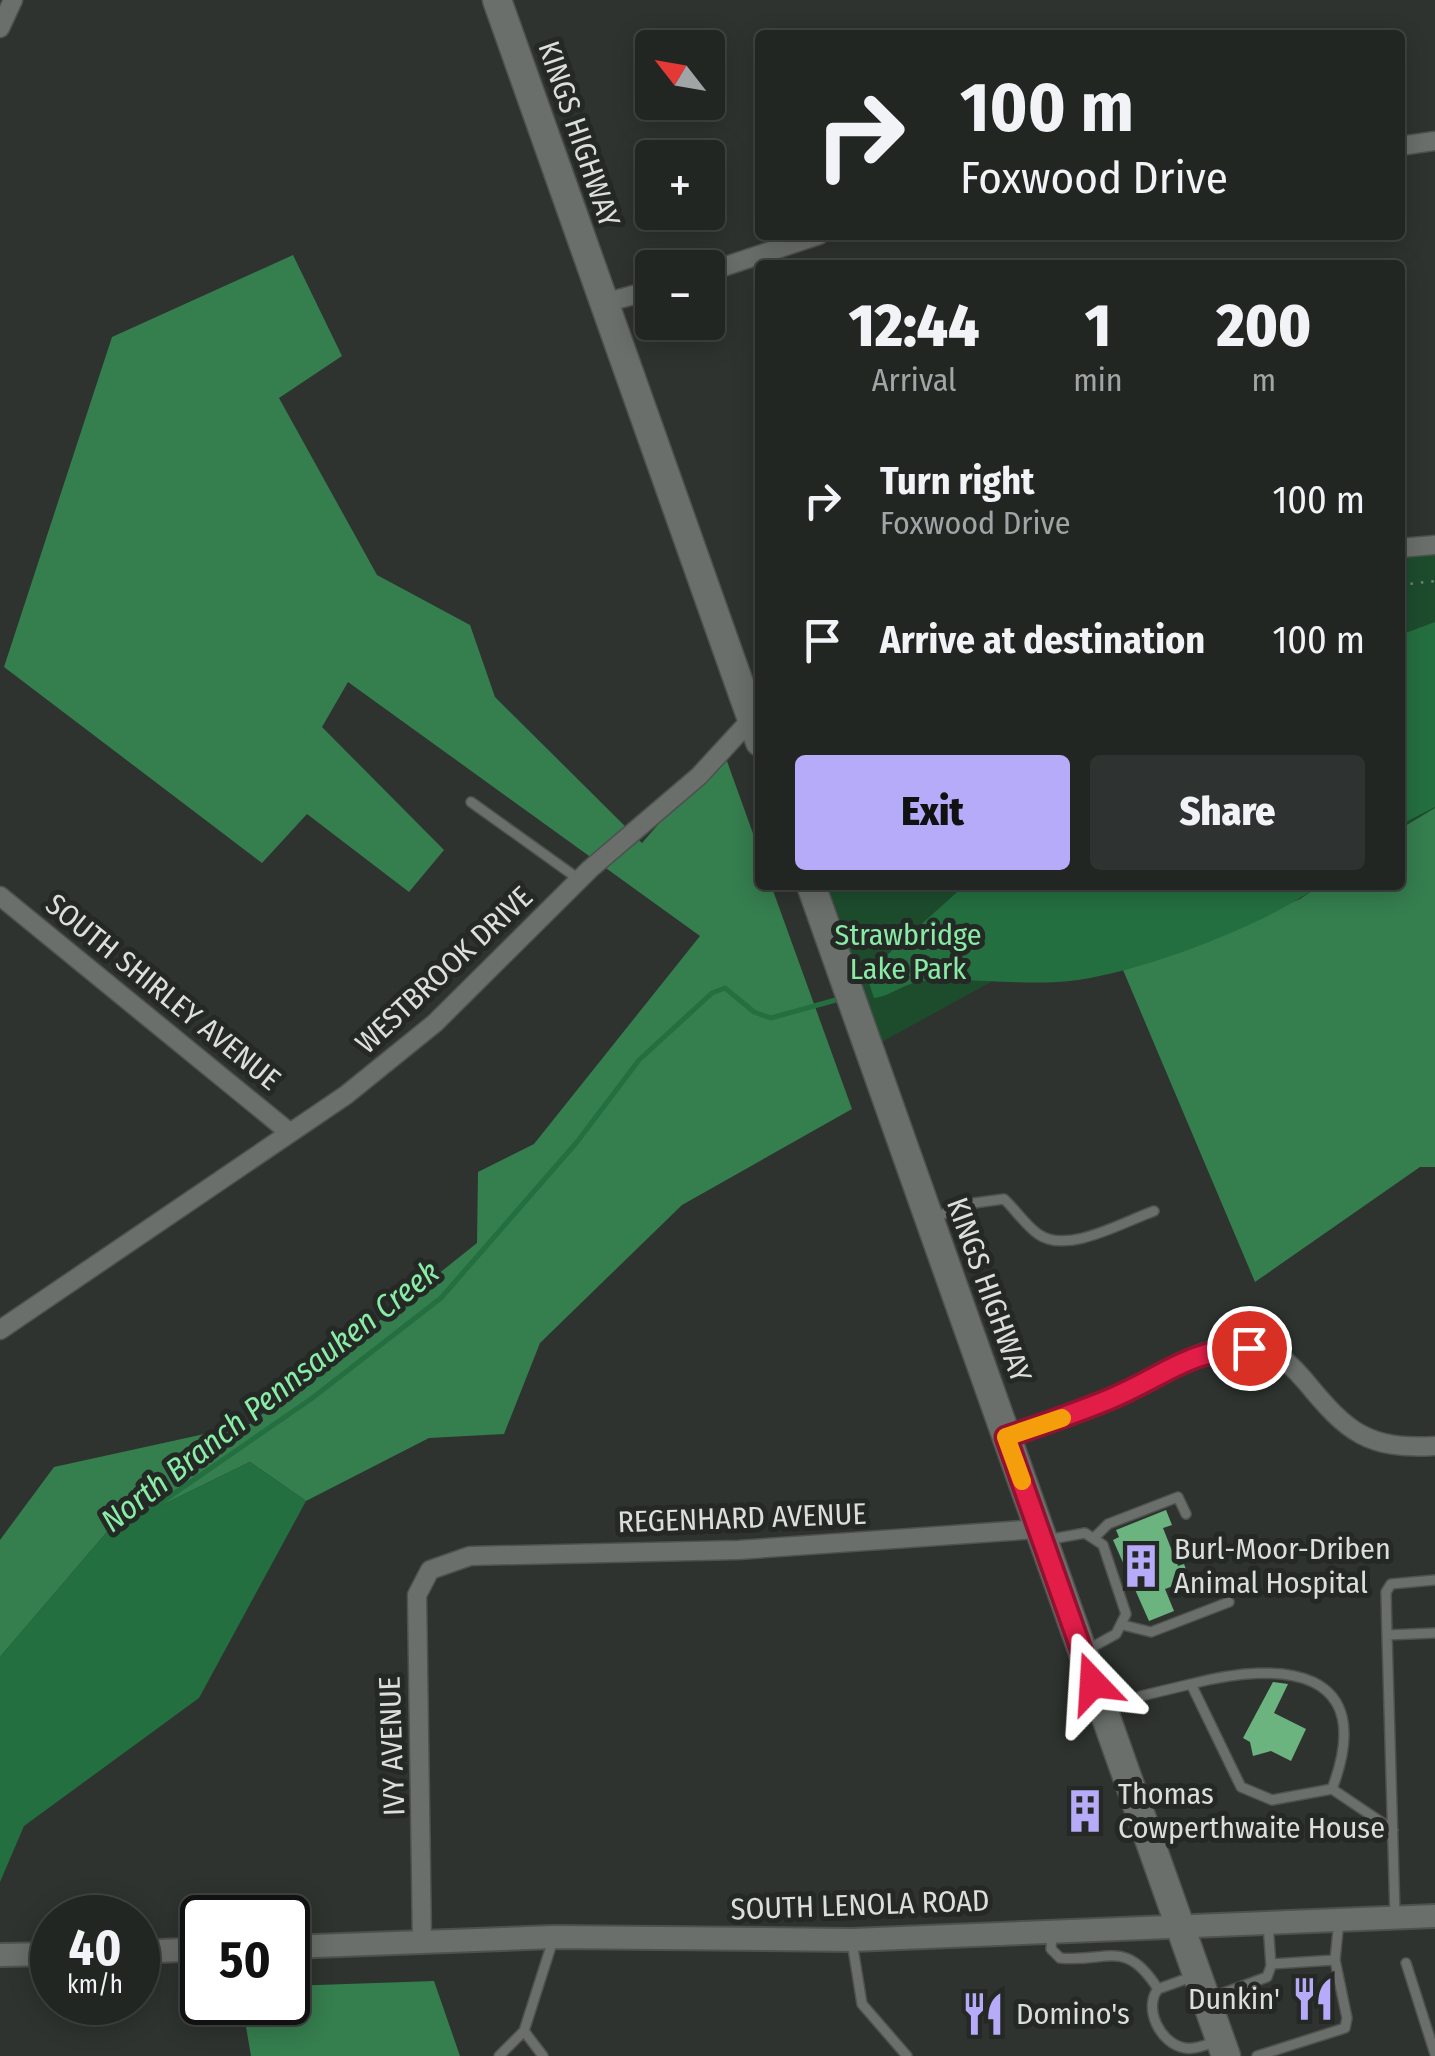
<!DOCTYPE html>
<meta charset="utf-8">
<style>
:root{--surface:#222623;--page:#2e3230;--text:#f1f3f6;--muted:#a2a5a6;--line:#3f4341;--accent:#b6abf8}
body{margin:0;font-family:"Fira Sans Condensed",sans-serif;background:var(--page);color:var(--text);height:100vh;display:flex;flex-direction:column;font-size:38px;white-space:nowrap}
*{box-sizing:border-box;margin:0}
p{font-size:32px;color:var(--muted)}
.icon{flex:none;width:55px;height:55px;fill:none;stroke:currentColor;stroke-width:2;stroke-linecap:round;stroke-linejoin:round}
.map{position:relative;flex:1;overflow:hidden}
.side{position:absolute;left:755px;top:260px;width:650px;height:630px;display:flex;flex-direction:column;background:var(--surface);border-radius:10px;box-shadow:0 5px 25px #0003,0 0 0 2px var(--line)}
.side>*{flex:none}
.hud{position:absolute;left:755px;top:30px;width:650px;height:210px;border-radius:10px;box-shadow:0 5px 25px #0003,0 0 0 2px var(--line);background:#222623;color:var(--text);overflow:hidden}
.needle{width:65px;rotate:301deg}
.fabs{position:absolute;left:635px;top:30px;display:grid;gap:20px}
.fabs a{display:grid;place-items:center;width:90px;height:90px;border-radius:10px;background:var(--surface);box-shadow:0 5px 25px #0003,0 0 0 2px var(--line);font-size:50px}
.speed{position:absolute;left:30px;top:1895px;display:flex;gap:20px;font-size:50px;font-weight:700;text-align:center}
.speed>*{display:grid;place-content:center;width:130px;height:130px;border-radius:50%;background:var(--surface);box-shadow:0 5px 25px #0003,0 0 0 2px var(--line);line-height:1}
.speed small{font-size:25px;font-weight:400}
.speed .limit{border:5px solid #111;border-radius:15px;background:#fff;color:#111}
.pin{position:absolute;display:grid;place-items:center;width:85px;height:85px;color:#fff;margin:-42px;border:5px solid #fff;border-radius:50%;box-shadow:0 2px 10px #0007}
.me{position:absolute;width:110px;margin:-55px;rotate:340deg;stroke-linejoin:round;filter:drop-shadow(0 0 8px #0008)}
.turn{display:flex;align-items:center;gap:35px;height:210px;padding:0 40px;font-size:45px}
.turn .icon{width:130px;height:130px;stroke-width:2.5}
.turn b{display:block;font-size:70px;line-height:85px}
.eta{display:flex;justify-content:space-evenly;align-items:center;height:170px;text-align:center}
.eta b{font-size:60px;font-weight:800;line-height:70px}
.action{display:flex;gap:20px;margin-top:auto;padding:20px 40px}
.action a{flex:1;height:115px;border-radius:10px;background:var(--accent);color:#111;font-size:40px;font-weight:800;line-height:115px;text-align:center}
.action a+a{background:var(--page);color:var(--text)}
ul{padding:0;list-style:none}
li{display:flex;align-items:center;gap:30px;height:140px;padding:0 40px}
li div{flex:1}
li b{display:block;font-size:38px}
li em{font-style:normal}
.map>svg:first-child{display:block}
</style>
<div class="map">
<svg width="1435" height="2056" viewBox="0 0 1435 2056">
<rect width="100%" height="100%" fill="#2e332f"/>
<path fill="#1d4c2d" d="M1435,544V818L1400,839V547Z
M814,885H1328L1220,928L1029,961L869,1049Z"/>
<path fill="#357e4e" d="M293,255L342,356L279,398L377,575L470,625L495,697L642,843L723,750L760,853V885H771L852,1109L682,1205L540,1343L504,1434L429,1438L306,1501L250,1462L107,1532L0,1657V1540L54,1467L250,1424L477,1243L478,1172L534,1144L700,936L348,682L322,727L444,850L409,892L307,814L262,863L4,667L112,337Z
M1435,808V1167H1420L1255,1282L1123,970L1300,899L1320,885H1400V829Z
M434,1981L460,2056H251L242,2003L288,2002V1986Z"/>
<path fill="#246f40" d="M1435,622V807L1400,825V635Z
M965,885H1320C1264,926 1139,973 1070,981C1022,986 972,977 924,981C905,982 892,996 874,998L868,980L876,965Z
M250,1462L306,1501L199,1698L24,1826L0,1882V1657L107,1532Z"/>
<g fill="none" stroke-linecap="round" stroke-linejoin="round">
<path stroke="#246f40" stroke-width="5" d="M140,1517L311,1399L441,1298L577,1142L639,1060L712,993L725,988L754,1012L771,1018L843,998"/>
</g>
<path fill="#6bb480" d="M1166,1510L1172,1525L1163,1528L1178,1566L1184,1564L1190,1580L1165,1589L1174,1611L1149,1621L1113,1540L1119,1537L1116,1530Z
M1273,1682L1288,1684L1274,1713L1306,1729L1291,1761L1271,1751L1253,1756L1250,1742L1243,1738Z
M1087,1790L1100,1826L1084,1832L1070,1797Z"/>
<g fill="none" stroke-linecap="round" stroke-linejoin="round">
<g stroke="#4e514e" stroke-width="12">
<path id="service" d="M471,802L580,880
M932,1218L974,1203L1004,1199C1015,1209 1025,1225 1038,1234C1067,1255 1123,1222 1154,1211
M1096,1536L1108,1524L1178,1497L1186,1514
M1046,1540L1085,1533L1103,1545L1126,1614L1116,1634L1085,1651
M1123,1625L1151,1632L1229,1602
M1387,1635L1386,1592L1391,1584L1435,1580
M1191,1684C1283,1660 1378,1668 1332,1789
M1106,1712L1141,1696L1191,1684L1241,1787L1272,1800L1332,1789L1393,1830
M1395,1915L1387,1635L1435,1633
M1052,1933L1051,1949L1060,1958C1107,1963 1125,1937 1158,1989
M852,1942L862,2004L907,2056
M1406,1963L1435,2054
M1271,1964L1335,1960
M1194,1976L1158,1989C1143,2008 1160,2044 1185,2048C1196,2050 1207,2044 1217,2041
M1210,1998L1267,1977L1271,1966L1268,1924
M524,2031L543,2056
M499,2056L524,2031L553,1940
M1257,2056L1345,2028L1347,2018L1335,1960L1339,1920"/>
</g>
<g stroke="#4e514e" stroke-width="21">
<path id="minor" d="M0,28L13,0
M1400,146L1435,141
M708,272L819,235
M604,303L652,290
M1400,548L1435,545
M0,896L289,1132
M0,1330L346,1095L435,1023L590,869L699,776L756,714
M1006,1437C1042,1425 1080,1413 1114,1397C1161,1375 1208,1335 1264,1350C1281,1354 1295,1369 1306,1382C1347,1432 1368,1450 1435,1446
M422,1943L417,1595L430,1570L470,1556L738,1550L1038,1529"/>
</g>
<g stroke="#4e514e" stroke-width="26">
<path id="tertiary" d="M288,1947L554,1937L852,1940L1435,1916
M138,1952L202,1949
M0,1955L52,1954"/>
</g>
<g stroke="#4e514e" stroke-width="31">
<path id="secondary" d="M497,0L760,742
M811,885L1226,2056"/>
</g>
<path stroke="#797d7a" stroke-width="2.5" stroke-dasharray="2.5 8" stroke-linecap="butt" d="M1400,585L1435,581"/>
<use href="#service" stroke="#6a6f6b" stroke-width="9"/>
<use href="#minor" stroke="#6a6f6b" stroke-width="18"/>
<use href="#tertiary" stroke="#6a6f6b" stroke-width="22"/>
<use href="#secondary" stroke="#6a6f6b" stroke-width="28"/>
</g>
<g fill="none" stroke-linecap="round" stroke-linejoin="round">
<g stroke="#92132f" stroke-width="25">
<path id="route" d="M1093,1683L1006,1437C1041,1425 1076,1413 1110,1399C1163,1377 1189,1349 1249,1348"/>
</g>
<use href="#route" stroke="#e11d48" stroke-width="18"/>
<path stroke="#f59e0b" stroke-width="18" d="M1022,1481L1006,1437L1062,1418"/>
</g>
<defs>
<g id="building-bare" transform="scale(3.45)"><path d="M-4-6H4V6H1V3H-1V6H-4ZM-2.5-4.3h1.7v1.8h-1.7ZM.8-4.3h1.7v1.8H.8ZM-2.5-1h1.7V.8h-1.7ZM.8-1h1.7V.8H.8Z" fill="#b6abf8" stroke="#252925" stroke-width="2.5" paint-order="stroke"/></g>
<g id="restaurant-bare" transform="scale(3.45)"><path d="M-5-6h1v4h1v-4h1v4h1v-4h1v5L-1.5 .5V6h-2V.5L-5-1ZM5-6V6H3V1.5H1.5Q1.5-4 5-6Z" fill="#b6abf8" stroke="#252925" stroke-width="2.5" paint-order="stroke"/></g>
</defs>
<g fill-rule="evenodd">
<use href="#building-bare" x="1141" y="1566"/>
<use href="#building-bare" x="1085" y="1811"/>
<use href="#restaurant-bare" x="1313" y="1999"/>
<use href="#restaurant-bare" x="983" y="2014"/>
</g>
<g text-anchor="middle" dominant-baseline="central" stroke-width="10" stroke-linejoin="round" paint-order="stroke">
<g font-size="30" fill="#dbdedc" stroke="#252925">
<text transform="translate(579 134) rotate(71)">KINGS HIGHWAY</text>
<text transform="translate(444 970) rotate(-43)">WESTBROOK DRIVE</text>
<text transform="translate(163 992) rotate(39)">SOUTH SHIRLEY AVENUE</text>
<text transform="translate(989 1290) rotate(70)">KINGS HIGHWAY</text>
<text transform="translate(742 1518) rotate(-2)">REGENHARD AVENUE</text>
<text transform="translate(392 1746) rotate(-92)">IVY AVENUE</text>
<text transform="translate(860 1905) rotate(-2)">SOUTH LENOLA ROAD</text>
</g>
<g font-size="30" fill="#88eba6" stroke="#252925">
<text x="908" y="935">Strawbridge<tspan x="908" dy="34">Lake Park</tspan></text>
</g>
<g font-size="30" fill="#dbdedc" stroke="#252925" text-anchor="start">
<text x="1174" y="1549">Burl-Moor-Driben<tspan x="1174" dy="34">Animal Hospital</tspan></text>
<text x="1118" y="1794">Thomas<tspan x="1118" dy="34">Cowperthwaite House</tspan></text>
<text x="1280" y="1999" text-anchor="end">Dunkin'</text>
<text x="1016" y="2014">Domino's</text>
</g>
<g font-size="32" font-style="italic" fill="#89eca7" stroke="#252925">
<text transform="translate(270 1396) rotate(-38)">North Branch Pennsauken Creek</text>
</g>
</g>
</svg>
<div class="fabs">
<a><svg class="needle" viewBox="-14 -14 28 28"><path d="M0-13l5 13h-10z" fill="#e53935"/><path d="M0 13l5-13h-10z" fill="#a2a5a6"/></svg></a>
<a>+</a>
<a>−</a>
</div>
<div class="speed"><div>40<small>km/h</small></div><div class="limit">50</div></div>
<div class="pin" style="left:1249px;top:1348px;background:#d93025"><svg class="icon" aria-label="arrive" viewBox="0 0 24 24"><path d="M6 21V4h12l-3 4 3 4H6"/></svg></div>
<svg class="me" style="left:1093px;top:1683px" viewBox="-20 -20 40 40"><path d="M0-17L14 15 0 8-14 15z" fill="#e11d48" stroke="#fff" stroke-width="4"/></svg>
<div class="hud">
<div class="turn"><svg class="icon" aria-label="right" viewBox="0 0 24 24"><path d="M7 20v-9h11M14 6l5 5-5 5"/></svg><div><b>100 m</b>Foxwood Drive</div></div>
</div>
<section class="side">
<div class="eta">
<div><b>12:44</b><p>Arrival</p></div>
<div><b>1</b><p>min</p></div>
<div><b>200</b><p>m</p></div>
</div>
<ul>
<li><svg class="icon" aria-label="right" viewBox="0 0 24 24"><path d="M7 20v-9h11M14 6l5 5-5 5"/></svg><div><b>Turn right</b><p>Foxwood Drive</p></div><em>100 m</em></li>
<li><svg class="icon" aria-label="arrive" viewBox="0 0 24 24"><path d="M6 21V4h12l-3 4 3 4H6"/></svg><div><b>Arrive at destination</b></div><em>100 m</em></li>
</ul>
<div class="action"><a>Exit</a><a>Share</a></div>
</section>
</div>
